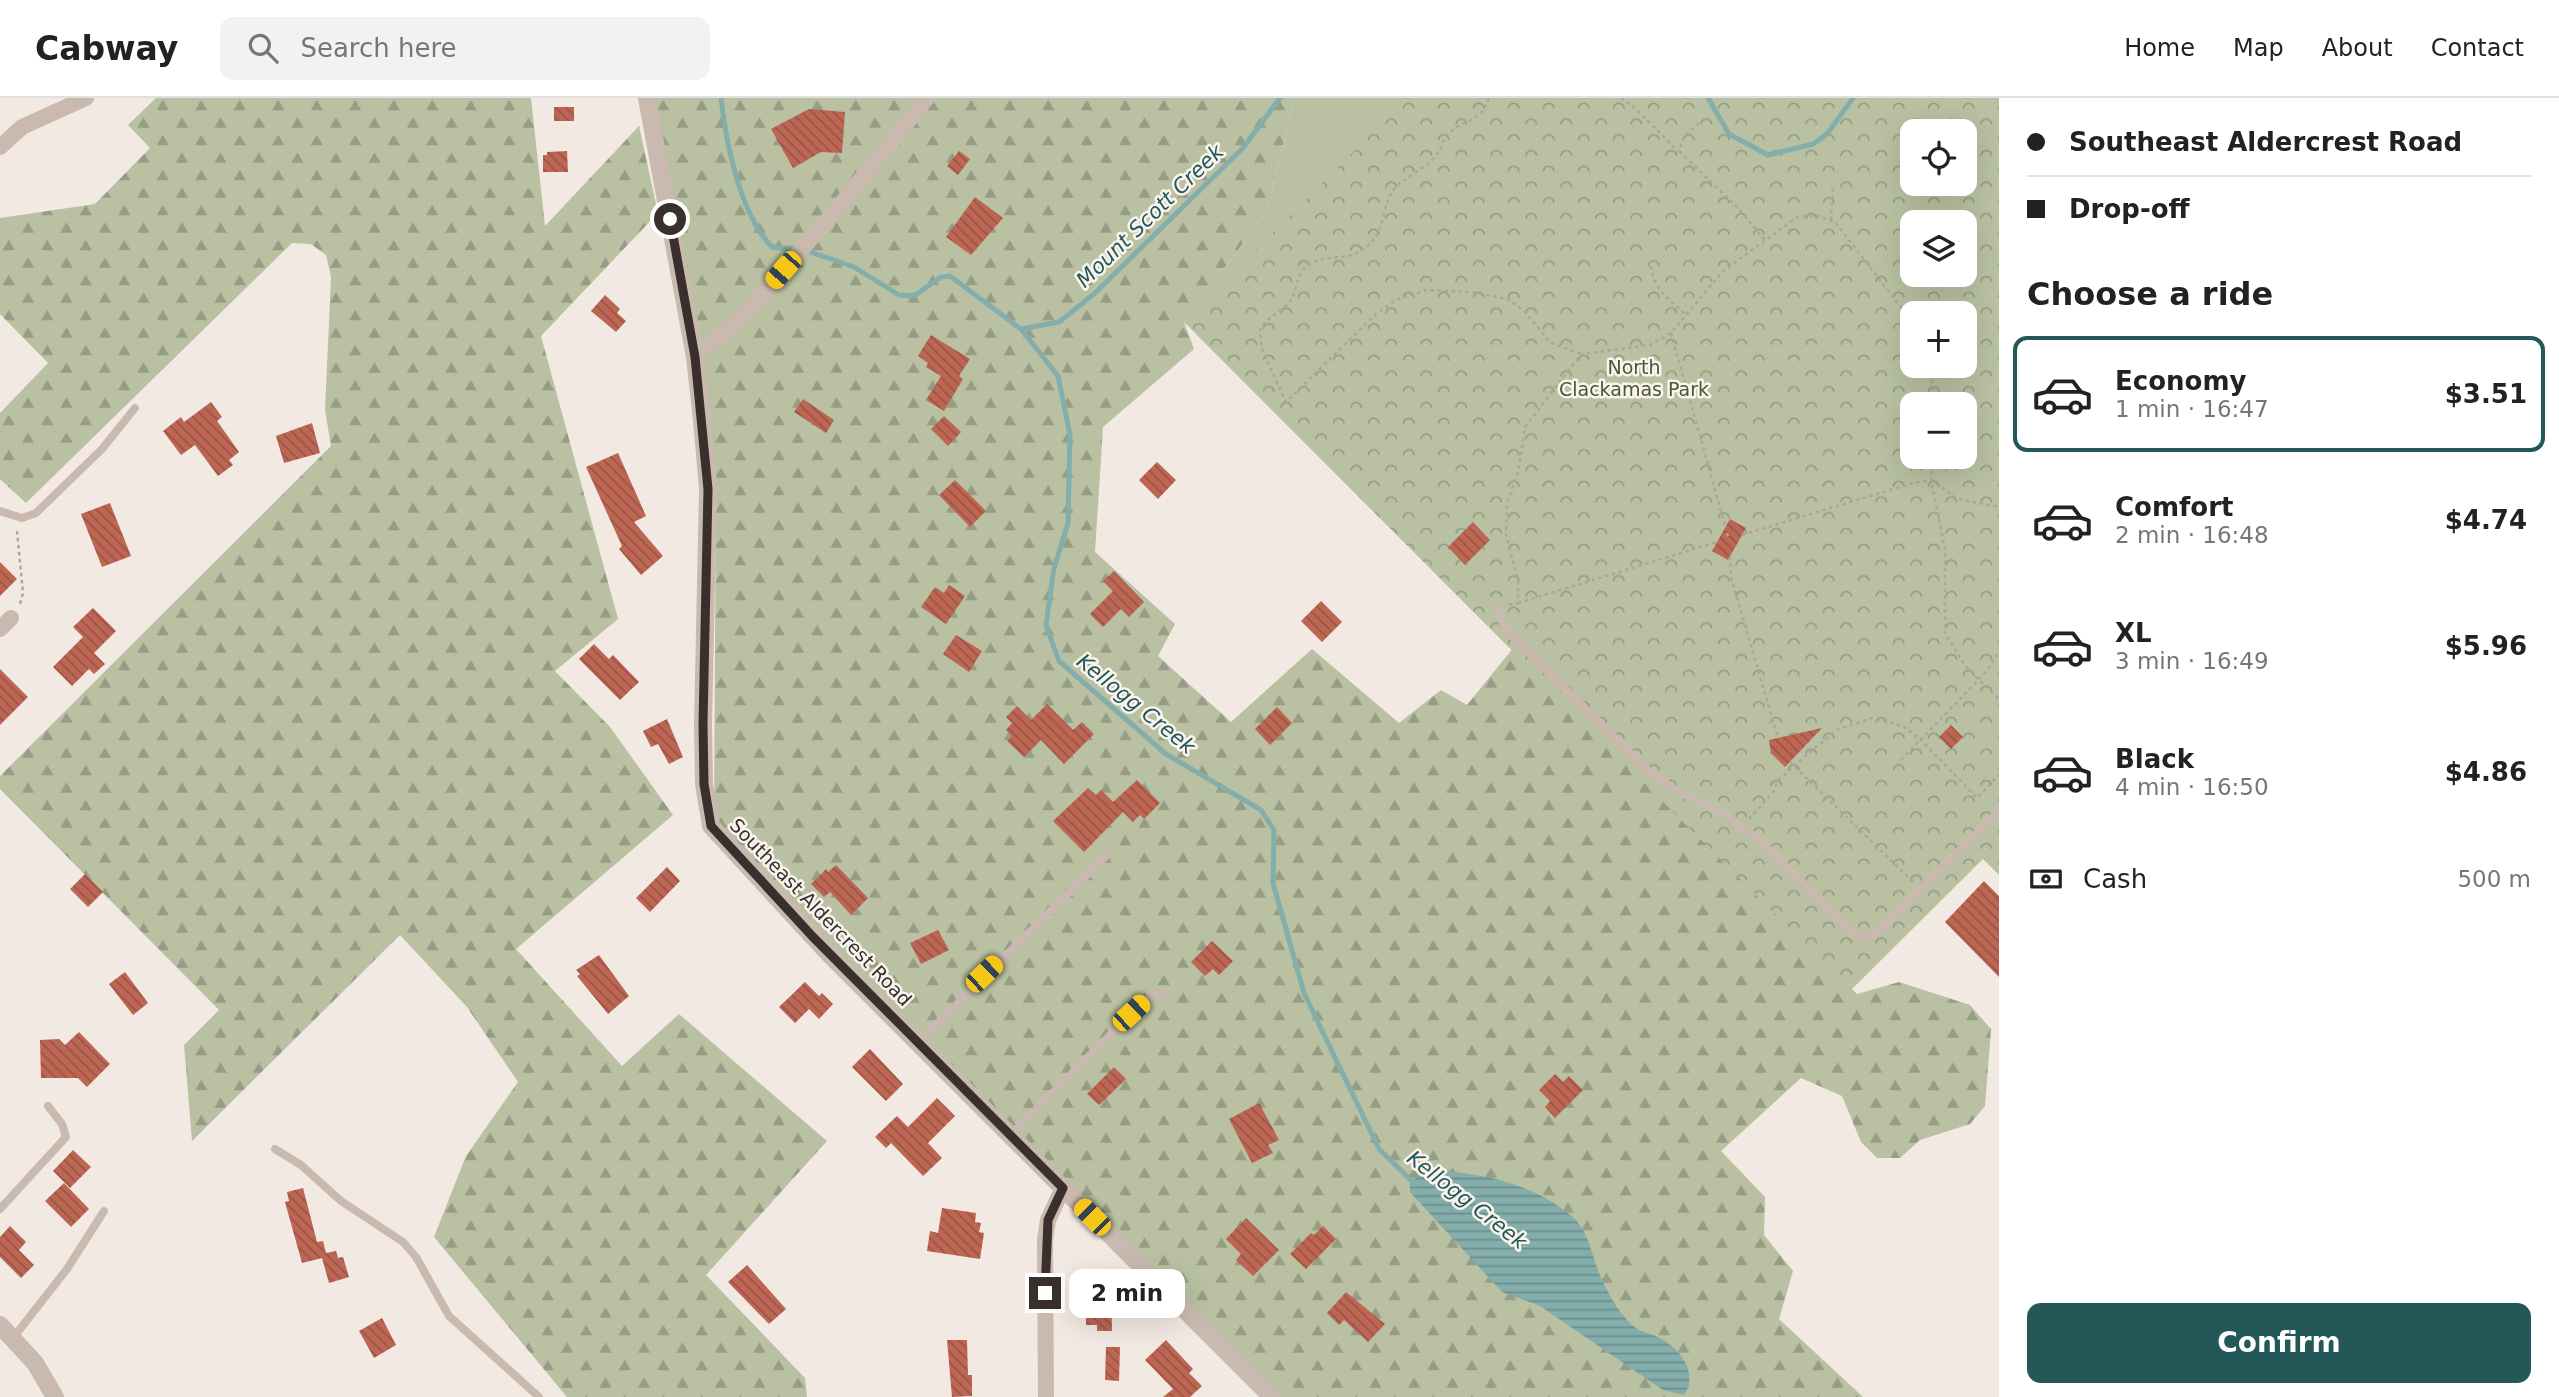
<!DOCTYPE html>
<meta charset="utf-8">
<style>
:root{--surface:#fff;--page:#f2f2f2;--text:#222;--muted:#767676;--line:#e0e0e0;--accent:#245858}
body{margin:0;font-family:"DejaVu Sans",sans-serif;background:var(--page);color:var(--text);height:100vh;display:flex;flex-direction:column;font-size:26px;white-space:nowrap}
*{box-sizing:border-box;margin:0}
p{font-size:23px;color:var(--muted)}
.icon{flex:none;width:38px;height:38px;fill:none;stroke:currentColor;stroke-width:2;stroke-linecap:round;stroke-linejoin:round}
.map{position:relative;flex:1;overflow:hidden}
.drawer{display:flex;flex-direction:column;background:var(--surface);width:560px}
.drawer>*{flex:none}
.hud{display:grid;align-content:center;height:154px;padding:0 28px;background:var(--surface)}
.tools{position:absolute;left:1900px;top:21px;display:grid;gap:14px}
.tools a{display:grid;place-items:center;width:77px;height:77px;border-radius:14px;background:var(--surface);box-shadow:0 7px 28px #0002;font-size:35px}
.end{position:absolute;width:32px;height:32px;margin:-16px;border:9px solid #392f2c;background:#fff;box-shadow:0 0 0 4px #fff}
.from{border-radius:50%}
.bubble{position:absolute;height:49px;border-radius:14px;background:var(--surface);box-shadow:0 7px 28px #0002;font-size:23px;font-weight:800;line-height:49px;text-align:center}
.car{position:absolute;width:21px;height:42px;margin:-21px -10px;border-radius:9px;box-shadow:0 0 5px 2px #0007;background:linear-gradient(#f5c518 24%,#345 0 40%,#f5c518 0 76%,#345 0 86%,#f5c518 0)}
.hud b{display:flex;align-items:center;gap:24px;height:66px;font-size:26px}
.hud b+b{border-top:2px solid var(--line)}
.hud i{width:18px;height:18px;background:var(--text)}
ul{padding:0;list-style:none}
li{display:flex;align-items:center;gap:21px;height:116px;margin:0 14px 10px;padding:0 14px;border:4px solid transparent;border-radius:14px}
li div{flex:1}
li b{display:block;font-size:26px}
li em{font-style:normal;font-weight:800}
li.active{border-color:var(--accent)}
li>.icon{width:63px;height:63px;stroke-width:1.5}
h2{padding:0 28px;font-size:32px;line-height:84px}
.pay{display:flex;align-items:center;gap:18px;height:77px;padding:0 28px;font-size:26px}
.pay p{margin-inline-start:auto}
.action{display:flex;gap:14px;margin-top:auto;padding:14px 28px}
.action a{flex:1;height:80px;border-radius:14px;background:var(--accent);color:#fff;font-size:28px;font-weight:800;line-height:80px;text-align:center}
header{display:flex;align-items:center;gap:42px;box-sizing:border-box;height:98px;padding:0 35px;background:var(--surface);border-bottom:2px solid var(--line)}
header strong{font-size:33px}
nav{display:flex;gap:38px;margin-inline-start:auto;font-size:24px}
.search{width:490px;height:63px;background:var(--page);display:flex;align-items:center;gap:18px;box-sizing:border-box;padding:0 24px;border-radius:14px;color:var(--muted);font-size:26px}
main{display:flex;flex:1;min-height:0}
.map>svg:first-child{display:block}
.green{fill:#b9c1a2}
.forest{fill:url(#forest-firs)}
.park{fill:url(#park-crowns);fill-rule:evenodd}
.water{fill:url(#water-rules)}
.lines{fill:none;stroke-linecap:round;stroke-linejoin:round}
.stream{stroke:#83aeac;stroke-width:5}
.building{fill:url(#building-back-hatch)}
.path{stroke:#b6a398;stroke-width:2.5;stroke-dasharray:3.5 3.5;stroke-linecap:butt}
.service{stroke:#cab9ae;stroke-width:8}
.minor{stroke:#cab9ae;stroke-width:16}
.tertiary{stroke:#cab9ae;stroke-width:18}
.route{stroke:#392f2c;stroke-width:9}
.labels{text-anchor:middle;stroke-width:5;stroke-linejoin:round;paint-order:stroke}
.park-label{font-size:19px;fill:#4b5631;stroke:#faf4ee}
.street-label{font-size:19px;fill:#392f2c;stroke:#faf4ee}
.water-label{font-size:21px;font-style:italic;fill:#245858;stroke:#faf4ee}
</style>
<header>
<strong>Cabway</strong>
<div class="search"><svg class="icon" aria-label="search" viewBox="0 0 24 24"><circle cx="10" cy="10" r="6"/><path d="M15 15l6 6"/></svg>Search here</div>
<nav><a>Home</a><a>Map</a><a>About</a><a>Contact</a></nav>
</header>
<main>
<div class="map">
<svg width="1999" height="1299" viewBox="0 0 1999 1299">
<defs>
<pattern id="forest-firs" width="22" height="20" patternUnits="userSpaceOnUse" patternTransform="scale(1.75)"><rect width="22" height="20" fill="#b9c1a2"/><path d="M5 1l3.5 6h-7zM16 11l3.5 6h-7z" fill="#979d84"/></pattern>
<pattern id="park-crowns" width="20" height="18" patternUnits="userSpaceOnUse" patternTransform="scale(1.75)"><rect width="20" height="18" fill="#b9c1a2"/><path d="M2 6a3 3 0 1 1 6 0M12 15a3 3 0 1 1 6 0" fill="none" stroke="#979d84"/></pattern>
<pattern id="water-rules" width="6" height="5" patternUnits="userSpaceOnUse" patternTransform="scale(1.75)"><rect width="6" height="5" fill="#83aeac"/><path d="M0 2.5h6" fill="none" stroke="#6c8e8c"/></pattern>
<pattern id="building-back-hatch" width="6" height="6" patternUnits="userSpaceOnUse" patternTransform="scale(1.75)"><rect width="6" height="6" fill="#be6654"/><path d="M-1 5l2 2M0 0l6 6M5-1l2 2" fill="none" stroke="#9b5446"/></pattern>
</defs>
<rect width="100%" height="100%" fill="#f2e9e2"/>
<path class="green" d="M1294,0H1485L1184,224L1267,113Z"/>
<path class="forest" d="M156,0H531L545,128L639,28L658,115L541,238L618,521L555,573L610,629L673,717L516,851L622,968L679,916L827,1043L706,1177L805,1280L807,1299H567L434,1139L466,1058L518,984L467,909L400,837L192,1043L184,947L219,912L0,691V678L331,348L325,312L331,179L326,157L311,146L292,145L26,405L0,381V315L48,265L0,216V120L95,106L150,50L128,27Z
M654,0H1294L1267,113L1184,224L1194,251L1103,329L1095,454L1175,526L1158,558L1231,624L1312,551L1399,625L1441,592L1467,607L1514,549L1857,896L1899,884L1970,907L1991,931L1985,1008L1970,1026L1920,1042L1900,1060H1877L1861,1044L1842,998L1801,980L1721,1053L1765,1099L1764,1137L1793,1173L1779,1221L1863,1299H1278L726,740L714,716L716,387Z"/>
<path class="park" d="M1407,0H1999V777L1983,761L1851,892L1184,224ZM1913,33H1965V86H1913ZM1913,124H1965V177H1913ZM1913,215H1965V268H1913ZM1913,306H1965V359H1913Z"/>
<path class="water" d="M1433,1071C1483,1077 1528,1083 1569,1116C1589,1131 1591,1156 1600,1177C1607,1194 1618,1214 1632,1227C1640,1235 1656,1236 1665,1243C1683,1255 1698,1277 1684,1297L1663,1292L1540,1208L1502,1194L1410,1094V1083Z"/>
<g class="lines">
<path class="stream" d="M721,0C726,45 740,116 772,149L796,151
M1708,0L1729,36L1768,57L1813,46L1827,36L1853,0
M805,152L854,169L899,197L914,198L941,179L950,178L1021,231L1058,278L1070,337L1068,425L1054,470L1046,527L1059,563L1166,656L1261,712L1274,732L1273,785L1304,895L1379,1051L1415,1086
M1021,231L1059,224L1094,196L1243,50L1280,0"/>
</g>
<path class="building" d="M554,9H574V23H554Z
M809,11L845,14L842,55L821,54L793,70L771,31Z
M567,53L568,74H543V57H547V54Z
M959,53L970,61L958,77L947,68Z
M975,99L1003,120L971,157L946,139Z
M605,197L620,211L617,215L626,223L616,234L591,213Z
M931,237L970,261L959,278L963,281L944,313L926,302L941,278L926,269L928,265L918,258Z
M803,301L834,322L826,335L794,314Z
M211,304L222,319L217,323L239,354L229,362L233,367L218,378L195,347L181,357L163,333L181,319L184,324Z
M944,318L961,334L948,348L931,331Z
M312,325L320,355L284,365L276,338Z
M618,355L646,418L634,424L663,458L641,477L619,451L622,448L586,369Z
M1157,364L1176,382L1158,401L1139,382Z
M955,382L986,413L970,429L939,397Z
M110,405L131,458L102,469L81,416Z
M1730,421L1746,430L1728,462L1712,453Z
M1473,424L1490,442L1465,467L1448,449Z
M0,464L17,481L0,498Z
M1114,473L1144,504L1129,519L1121,511L1103,529L1090,516L1113,493L1103,483Z
M949,487L965,498L946,526L921,509L935,489L944,495Z
M1321,503L1342,524L1322,544L1301,523Z
M93,510L116,533L94,555L105,566L94,576L89,571L72,588L53,569L83,539L73,529Z
M956,537L982,553L969,574L943,556Z
M594,546L609,561L613,557L639,584L620,602L579,561Z
M0,571L28,599L0,627Z
M1047,606L1073,632L1082,624L1094,636L1064,666L1041,642L1024,659L1007,643L1012,638L1006,632L1012,625L1006,619L1017,608L1031,622Z
M1277,609L1292,625L1270,647L1255,631Z
M667,621L683,659L669,666L658,646L651,649L643,633Z
M1951,627L1963,639L1951,651L1939,639Z
M1822,630L1785,669L1771,655L1769,642Z
M1137,682L1160,705L1144,721L1140,717L1133,724L1123,714L1084,754L1053,723L1088,690L1096,697L1101,692L1113,704Z
M836,767L868,800L851,817L830,794L824,799L811,786L826,771L828,774Z
M667,769L680,783L650,814L636,800Z
M85,776L103,794L88,809L70,791Z
M1984,783L1999,798V879L1945,824Z
M938,832L949,852L921,866L910,845Z
M1212,843L1233,863L1219,877L1213,871L1205,878L1191,864Z
M599,857L629,898L608,916L577,878L580,876L576,872Z
M125,874L148,905L133,917L109,886Z
M805,884L819,898L822,895L833,906L819,921L809,911L795,925L779,909Z
M79,934L110,966L87,989L78,980H41L40,942L59,941L65,947Z
M870,951L903,986L886,1003L852,969Z
M1114,969L1126,981L1099,1007L1087,996Z
M1555,976L1563,984L1569,978L1583,992L1555,1020L1545,1009L1550,1003L1539,992Z
M937,1000L955,1018L928,1045L942,1060L923,1078L891,1045L886,1050L875,1039L897,1018L908,1029Z
M1259,1005L1279,1042L1268,1047L1273,1055L1252,1065L1229,1021Z
M73,1052L91,1069L70,1090L53,1073Z
M64,1085L89,1111L71,1129L45,1103Z
M303,1090L317,1144L323,1143L326,1155L336,1153L338,1160L343,1159L349,1179L329,1185L322,1160L302,1165L285,1104L289,1103L287,1094Z
M942,1110L976,1115L975,1124L981,1125L979,1134L984,1135L980,1161L927,1153L930,1133L938,1135Z
M1246,1120L1279,1152L1253,1178L1236,1162L1241,1156L1226,1141Z
M10,1128L26,1144L19,1152L34,1167L21,1180L0,1159V1139Z
M1323,1128L1336,1141L1306,1171L1290,1156L1311,1135L1314,1137Z
M747,1167L786,1211L769,1226L728,1184Z
M1086,1191H1111L1112,1233H1097V1227H1086Z
M1346,1194L1385,1226L1368,1244L1344,1222L1339,1227L1327,1215Z
M382,1220L396,1247L374,1260L359,1233Z
M947,1242H967L968,1277H972V1298L952,1299Z
M1166,1242L1193,1271L1189,1275L1202,1288L1190,1299H1163L1173,1291L1145,1262Z
M1106,1249H1120L1119,1283L1105,1282Z"/>
<g class="lines">
<path class="path" d="M1489,0C1480,26 1464,20 1447,37C1442,42 1442,50 1437,56C1426,71 1408,77 1396,89C1379,106 1390,135 1361,153C1346,162 1324,157 1310,166C1297,174 1298,186 1293,198C1286,214 1268,216 1260,231L1262,251L1286,304L1377,215L1398,201L1427,192L1471,194L1508,201L1524,213L1551,245L1581,256
M1621,0L1634,9L1680,55
M1699,25C1689,35 1678,40 1681,55L1737,109L1765,142
M1831,122L1833,87
M1651,168C1653,191 1670,202 1686,217
M1671,235L1725,427
M1931,268L1934,306
M1934,359L1931,382L1945,451V535L1965,568L1999,601
M17,433L23,495L20,506
M1727,435L1729,442
M1742,437L1913,385L1931,382L1958,401L1999,409
M1730,458L1731,479L1778,640
M1518,505L1717,444
M1509,507L1518,505V481L1506,437L1507,406L1518,375L1525,329L1581,256L1650,247L1671,235L1723,173L1799,118H1818L1835,124L1913,225
M1901,662L1986,574L1999,554
M1790,664L1913,784
M1749,721L1775,692L1777,684L1804,659L1837,632L1872,620L1903,628L1921,642L1977,700L1999,677"/>
<path class="service" d="M0,413L22,420L36,415L102,351L135,310
M1495,509L1507,533L1649,674L1678,693L1724,716L1759,742L1848,831C1858,836 1864,840 1875,837L1999,713
M918,945L1108,756
M1010,1038L1143,904L1152,897L1168,894
M275,1051L301,1067L341,1103L403,1144L416,1159L449,1218L539,1299
M0,1111L66,1039L62,1026L48,1008
M13,1240L67,1171L104,1113"/>
<path class="minor" d="M0,49L22,29L86,0
M695,259L741,220L831,118L927,0
M0,531L11,520
M1046,1299L1045,1142L1048,1122L1063,1090"/>
<path class="tertiary" d="M647,0L695,259L702,322L708,391L703,627L704,686L711,728L828,855L1272,1299
M0,1227L35,1265L55,1299"/>
</g>
<g class="lines">
<path class="route" d="M670,121L695,259L708,391L703,626L704,686L711,728L813,839L1063,1090L1048,1122L1045,1195"/>
</g>
<g class="labels">
<g class="park-label">
<text x="1634" y="276">North<tspan x="1634" dy="22">Clackamas Park</tspan></text>
</g>
<g class="street-label">
<text transform="translate(821 814) rotate(46)" y="7">Southeast Aldercrest Road</text>
</g>
<g class="water-label">
<text transform="translate(1150 118) rotate(-44)" y="7">Mount Scott Creek</text>
<text transform="translate(1136 606) rotate(39)" y="7">Kellogg Creek</text>
<text transform="translate(1467 1102) rotate(38)" y="7">Kellogg Creek</text>
</g>
</g>
</svg>
<div class="tools">
<a><svg class="icon" aria-label="locate" viewBox="0 0 24 24"><circle cx="12" cy="12" r="6"/><path d="M12 2v4M12 18v4M2 12h4M18 12h4"/></svg></a>
<a><svg class="icon" aria-label="layers" viewBox="0 0 24 24"><path d="M12 4l9 5-9 5-9-5zM3 14l9 5 9-5"/></svg></a>
<a>+</a>
<a>−</a>
</div>
<i class="end from" style="left:670px;top:121px"></i>
<i class="end" style="left:1045px;top:1195px"></i>
<div class="bubble" style="left:1069px;top:1171px;width:116px">2 min</div>
<i class="car" style="left:783px;top:172px;rotate:221deg"></i>
<i class="car" style="left:984px;top:876px;rotate:46deg"></i>
<i class="car" style="left:1131px;top:915px;rotate:47deg"></i>
<i class="car" style="left:1092px;top:1119px;rotate:315deg"></i>
</div>
<section class="drawer">
<div class="hud">
<b><i class="from"></i>Southeast Aldercrest Road</b>
<b><i></i>Drop-off</b>
</div>
<h2>Choose a ride</h2>
<ul>
<li class="active"><svg class="icon" aria-label="car" viewBox="0 0 24 24"><path d="M5 17H2v-5l4-1 3-4h7l3 4 3 1v5h-3M9 17h6M6 11h13"/><circle cx="7" cy="17" r="2"/><circle cx="17" cy="17" r="2"/></svg><div><b>Economy</b><p>1 min · 16:47</p></div><em>$3.51</em></li>
<li><svg class="icon" aria-label="car" viewBox="0 0 24 24"><path d="M5 17H2v-5l4-1 3-4h7l3 4 3 1v5h-3M9 17h6M6 11h13"/><circle cx="7" cy="17" r="2"/><circle cx="17" cy="17" r="2"/></svg><div><b>Comfort</b><p>2 min · 16:48</p></div><em>$4.74</em></li>
<li><svg class="icon" aria-label="car" viewBox="0 0 24 24"><path d="M5 17H2v-5l4-1 3-4h7l3 4 3 1v5h-3M9 17h6M6 11h13"/><circle cx="7" cy="17" r="2"/><circle cx="17" cy="17" r="2"/></svg><div><b>XL</b><p>3 min · 16:49</p></div><em>$5.96</em></li>
<li><svg class="icon" aria-label="car" viewBox="0 0 24 24"><path d="M5 17H2v-5l4-1 3-4h7l3 4 3 1v5h-3M9 17h6M6 11h13"/><circle cx="7" cy="17" r="2"/><circle cx="17" cy="17" r="2"/></svg><div><b>Black</b><p>4 min · 16:50</p></div><em>$4.86</em></li>
</ul>
<div class="pay"><svg class="icon" aria-label="cash" viewBox="0 0 24 24"><path d="M3 7h18v10H3z"/><circle cx="12" cy="12" r="2"/></svg>Cash<p>500 m</p></div>
<div class="action"><a>Confirm</a></div>
</section>
</main>
